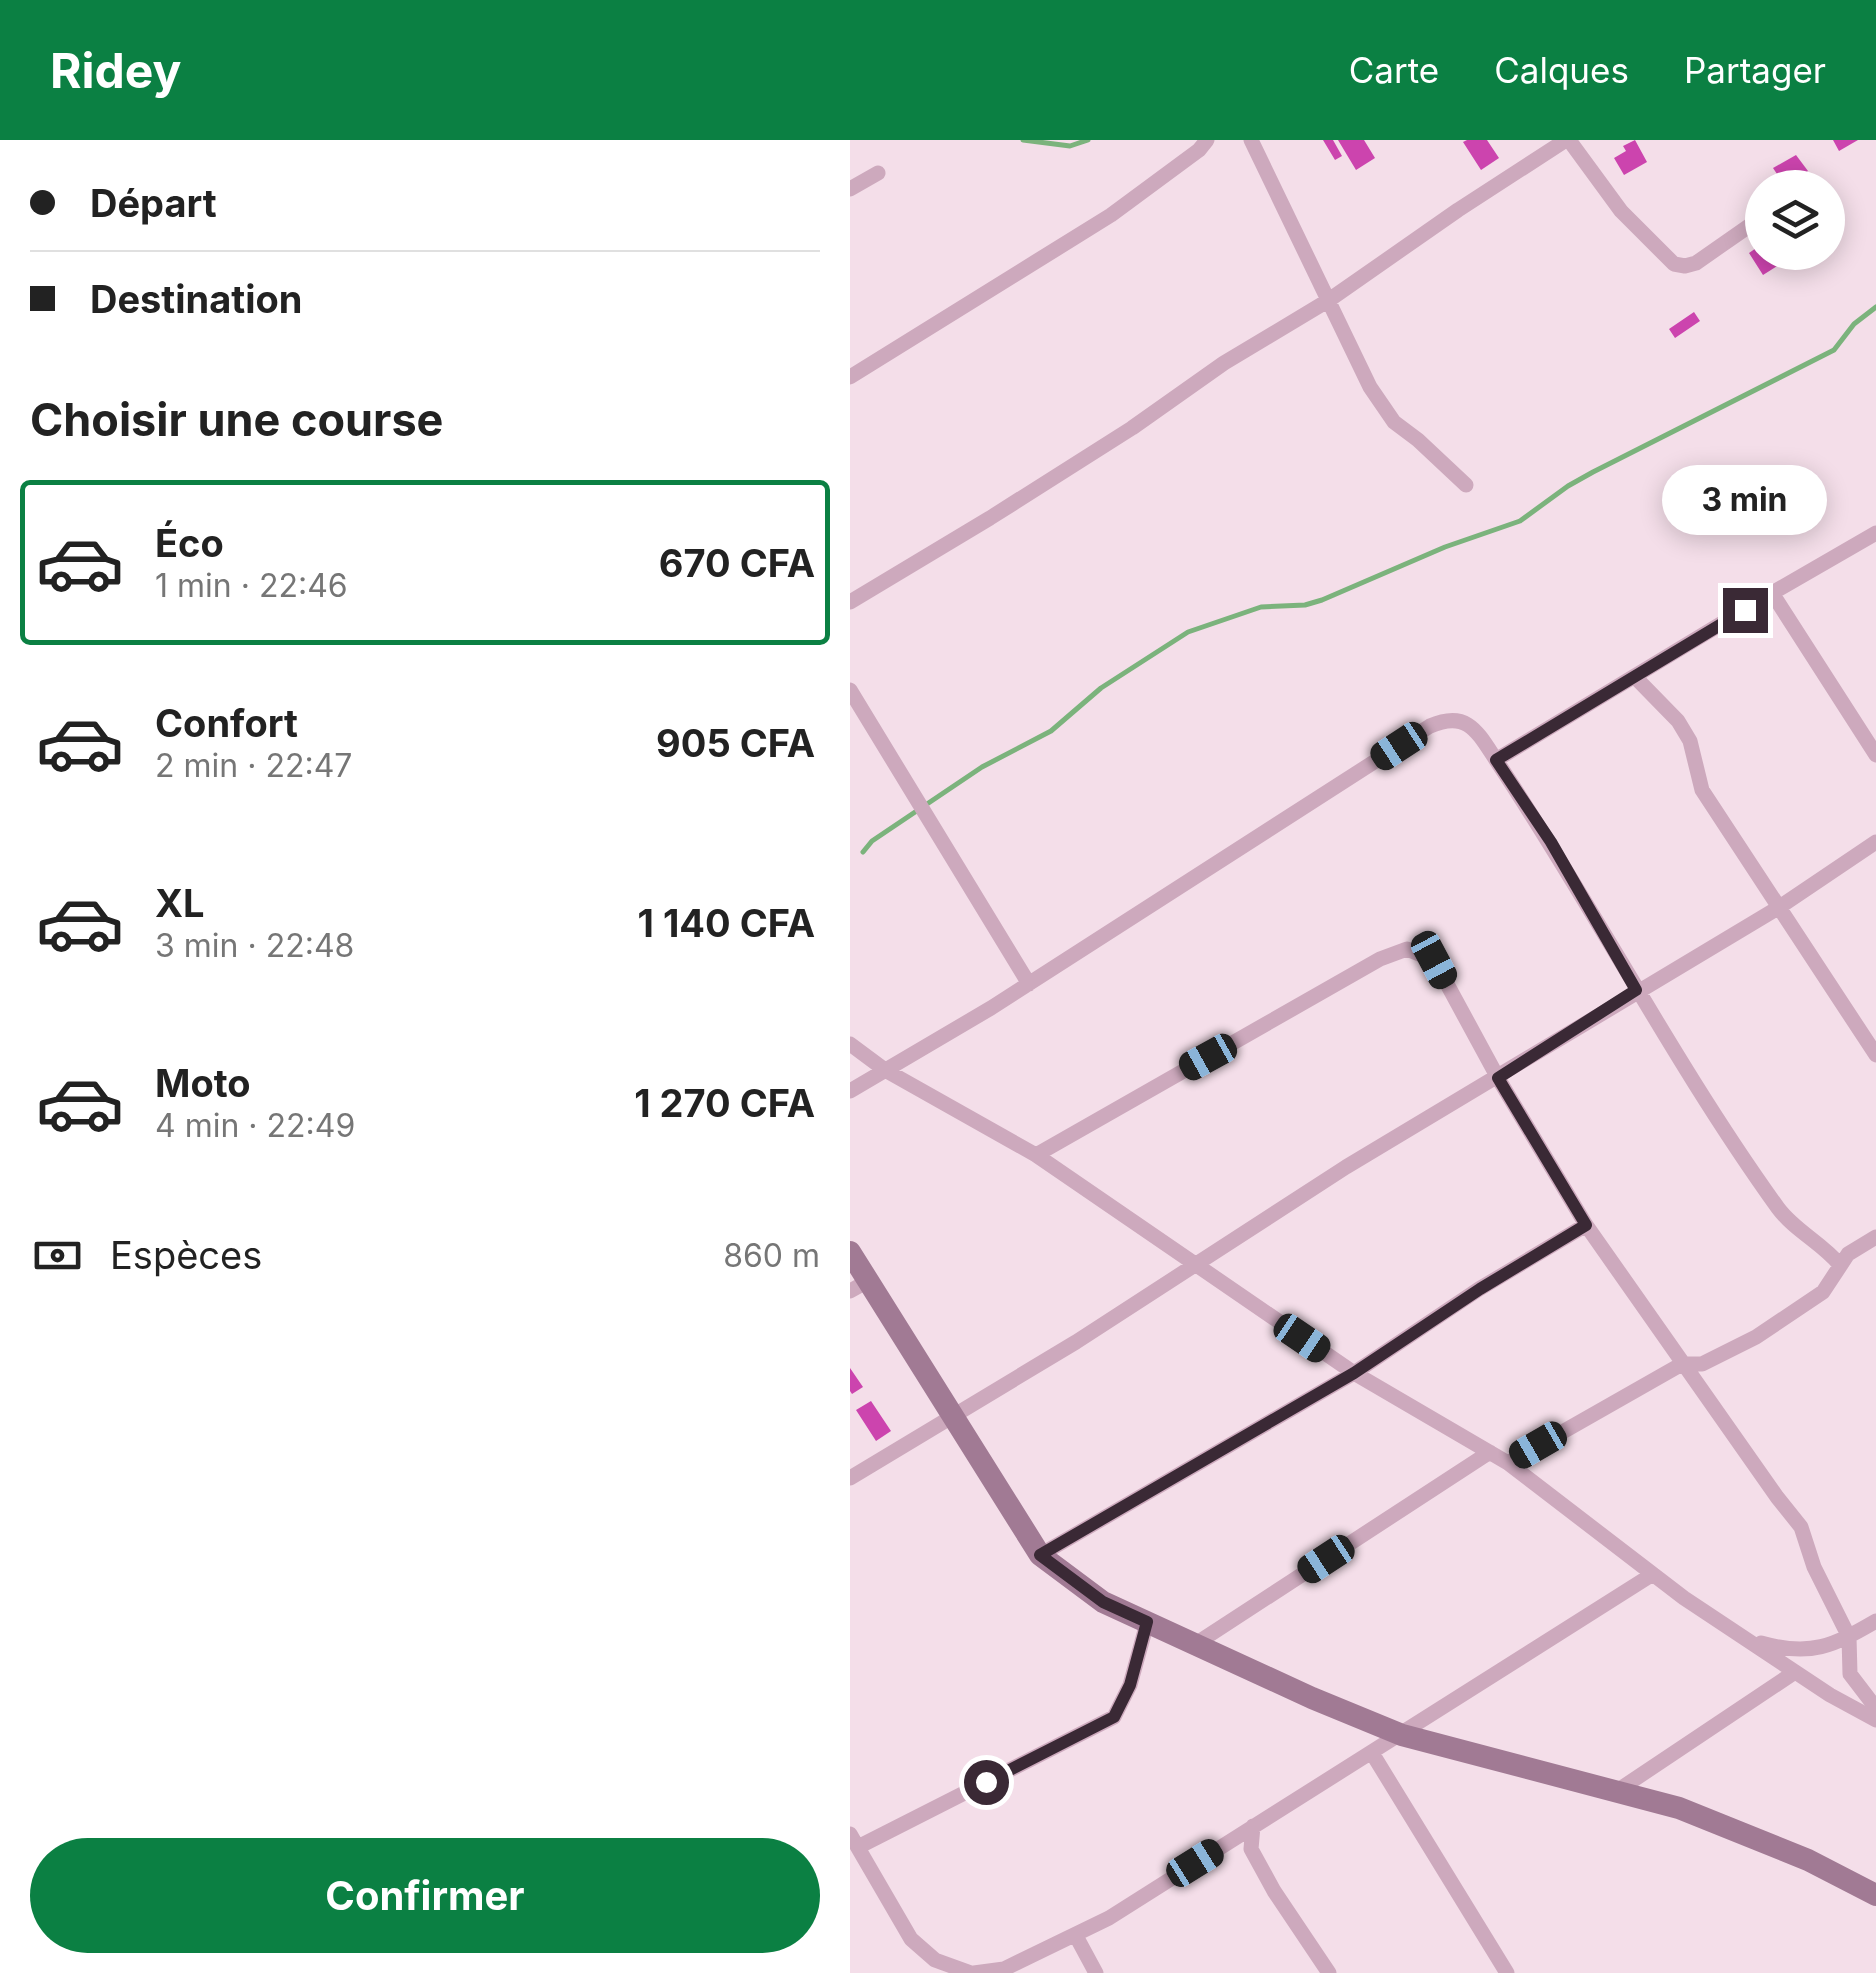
<!DOCTYPE html>
<html lang="fr">
<meta charset="utf-8">
<style>
:root{--surface:#fff;--page:#f6f6f6;--text:#222;--muted:#767676;--line:#e0e0e0;--accent:#0b8043}
body{margin:0;font-family:Inter,sans-serif;background:var(--page);color:var(--text);height:100vh;display:flex;flex-direction:column;font-size:38px;white-space:nowrap}
*{box-sizing:border-box;margin:0}
p{font-size:32px;color:var(--muted)}
.icon{flex:none;width:55px;height:55px;fill:none;stroke:currentColor;stroke-width:2;stroke-linecap:round;stroke-linejoin:round}
.map{position:relative;flex:1;overflow:hidden}
.drawer{display:flex;flex-direction:column;background:var(--surface);width:850px}
.drawer>*{flex:none}
.banner{display:grid;align-content:center;height:220px;padding:0 30px;background:var(--surface)}
.tools{position:absolute;left:895px;top:30px;display:grid;gap:20px}
.tools a{display:grid;place-items:center;width:100px;height:100px;border-radius:50%;background:var(--surface);box-shadow:0 5px 25px #0003;font-size:50px}
.end{position:absolute;width:45px;height:45px;margin:-22px;border:12px solid #3a2935;background:#fff;box-shadow:0 0 0 5px #fff}
.from{border-radius:50%}
.bubble{position:absolute;height:70px;border-radius:35px;background:var(--surface);box-shadow:0 5px 25px #0003;font-size:32px;font-weight:700;line-height:70px;text-align:center}
.car{position:absolute;width:30px;height:60px;margin:-30px -15px;border-radius:12px;box-shadow:0 0 8px 2px #0007;background:linear-gradient(#222 24%,#8ab4d8 0 40%,#222 0 76%,#8ab4d8 0 86%,#222 0)}
.banner b{display:flex;align-items:center;gap:35px;height:95px;font-size:38px}
.banner b+b{border-top:2px solid var(--line)}
.banner i{width:25px;height:25px;background:var(--text)}
ul{padding:0;list-style:none}
li{display:flex;align-items:center;gap:30px;height:165px;margin:0 20px 15px;padding:0 10px;border:5px solid transparent;border-radius:10px}
li div{flex:1}
li b{display:block;font-size:38px}
li em{font-style:normal;font-weight:700}
li.on{border-color:var(--accent)}
li>.icon{width:90px;height:90px;stroke-width:1.5}
h2{padding:0 30px;font-size:45px;line-height:120px}
.pay{display:flex;align-items:center;gap:25px;height:110px;padding:0 30px;font-size:38px}
.pay p{margin-inline-start:auto}
.action{display:flex;gap:20px;margin-top:auto;padding:20px 30px}
.action a{flex:1;height:115px;border-radius:60px;background:var(--accent);color:#fff;font-size:40px;font-weight:700;line-height:115px;text-align:center}
header{display:flex;align-items:center;gap:60px;box-sizing:border-box;height:140px;padding:0 50px;background:var(--accent);color:#fff}
header strong{font-size:48px}
nav{display:flex;gap:55px;margin-inline-start:auto;font-size:35px}
main{display:flex;flex:1;min-height:0}
.map>svg:first-child{display:block}
.lines{fill:none;stroke-linecap:round;stroke-linejoin:round}
.stream{stroke:#7bb37c;stroke-width:5}
.building{fill:#cc44ae}
.street{stroke:#cda9bd;stroke-width:15}
.secondary{stroke:#a17a94;stroke-width:22}
.route{stroke:#3a2935;stroke-width:12}
</style>
<header>
<strong>Ridey</strong>
<nav><a>Carte</a><a>Calques</a><a>Partager</a></nav>
</header>
<main>
<section class="drawer">
<div class="banner">
<b><i class="from"></i>Départ</b>
<b><i></i>Destination</b>
</div>
<h2>Choisir une course</h2>
<ul>
<li class="on"><svg class="icon" aria-label="car" viewBox="0 0 24 24"><path d="M5 17H2v-5l4-1 3-4h7l3 4 3 1v5h-3M9 17h6M6 11h13"/><circle cx="7" cy="17" r="2"/><circle cx="17" cy="17" r="2"/></svg><div><b>Éco</b><p>1 min · 22:46</p></div><em>670 CFA</em></li>
<li><svg class="icon" aria-label="car" viewBox="0 0 24 24"><path d="M5 17H2v-5l4-1 3-4h7l3 4 3 1v5h-3M9 17h6M6 11h13"/><circle cx="7" cy="17" r="2"/><circle cx="17" cy="17" r="2"/></svg><div><b>Confort</b><p>2 min · 22:47</p></div><em>905 CFA</em></li>
<li><svg class="icon" aria-label="car" viewBox="0 0 24 24"><path d="M5 17H2v-5l4-1 3-4h7l3 4 3 1v5h-3M9 17h6M6 11h13"/><circle cx="7" cy="17" r="2"/><circle cx="17" cy="17" r="2"/></svg><div><b>XL</b><p>3 min · 22:48</p></div><em>1 140 CFA</em></li>
<li><svg class="icon" aria-label="car" viewBox="0 0 24 24"><path d="M5 17H2v-5l4-1 3-4h7l3 4 3 1v5h-3M9 17h6M6 11h13"/><circle cx="7" cy="17" r="2"/><circle cx="17" cy="17" r="2"/></svg><div><b>Moto</b><p>4 min · 22:49</p></div><em>1 270 CFA</em></li>
</ul>
<div class="pay"><svg class="icon" aria-label="cash" viewBox="0 0 24 24"><path d="M3 7h18v10H3z"/><circle cx="12" cy="12" r="2"/></svg>Espèces<p>860 m</p></div>
<div class="action"><a>Confirmer</a></div>
</section>
<div class="map">
<svg width="1026" height="1833" viewBox="0 0 1026 1833">
<rect width="100%" height="100%" fill="#f4dee9"/>
<g class="lines">
<path class="stream" d="M173,0L220,6L238,0
M13,712L22,701L132,627L201,591L251,548L338,492L411,467L455,465L472,460L595,407L670,381L718,346L743,332L984,210L1004,184L1026,167"/>
</g>
<path class="building" d="M473,0H483L492,16L485,20Z
M488,0H514L525,18L506,30Z
M617,0H637L649,18L631,30L613,2Z
M785,0L797,22L774,35L764,18L776,11L773,6Z
M983,0H1008L989,11Z
M946,15L958,31L935,46L923,28Z
M912,104V112H949L913,135L899,113Z
M844,172L850,181L825,198L819,189Z
M0,1228L13,1247L2,1254L0,1251Z
M21,1261L41,1291L26,1301L6,1270Z"/>
<g class="lines">
<path class="street" d="M401,0L520,247L544,282L568,300L616,345
M719,0L771,71L824,124L835,126L846,123L912,77
M0,49L28,33
M0,237L261,75L349,10L357,0
M922,453L1026,393
M0,462L140,378L282,288L374,223L479,160L608,70L716,0
M785,537L828,581L840,601L852,650L1026,915
M0,550L179,844
M0,904L35,930L186,1015L504,1233L658,1323L834,1458L980,1555L1026,1580
M0,951L141,868L580,586C617,570 627,591 646,620
M186,1015L530,819L557,809L584,820L648,938L736,1085L927,1357L951,1387L964,1427L999,1497L1000,1534L1026,1568
M990,1125C972,1103 945,1091 928,1068C825,925 744,767 646,620L922,453L1026,615
M0,1151L18,1141
M658,1323L832,1224H852L906,1197L973,1152L998,1114L1026,1097
M0,1338L226,1202L496,1027L928,768L1026,702
M190,1415L504,1233L629,1149L736,1085
M911,1503C961,1517 983,1506 1026,1481
M344,1505L640,1312
M522,1613L657,1833
M767,1651L945,1532
M403,1686L401,1709L424,1751L479,1833
M0,1694L61,1799L85,1820L121,1833
M8,1707L264,1577L280,1545L297,1483
M226,1796L246,1833
M124,1833L154,1829L259,1778L803,1434"/>
<path class="secondary" d="M0,1112L190,1415L253,1462L462,1558L552,1595L829,1668L958,1720L1026,1755"/>
</g>
<g class="lines">
<path class="route" d="M136,1642L264,1577L280,1545L297,1482L253,1462L190,1415L504,1233L630,1149L736,1085L648,938L786,850L701,702L646,620L895,470"/>
</g>
</svg>
<div class="tools">
<a><svg class="icon" aria-label="layers" viewBox="0 0 24 24"><path d="M12 4l9 5-9 5-9-5zM3 14l9 5 9-5"/></svg></a>
</div>
<i class="end from" style="left:136px;top:1642px"></i>
<i class="end" style="left:895px;top:470px"></i>
<div class="bubble" style="left:812px;top:325px;width:165px">3 min</div>
<i class="car" style="left:549px;top:606px;rotate:237deg"></i>
<i class="car" style="left:584px;top:820px;rotate:152deg"></i>
<i class="car" style="left:358px;top:917px;rotate:241deg"></i>
<i class="car" style="left:452px;top:1198px;rotate:124deg"></i>
<i class="car" style="left:688px;top:1305px;rotate:240deg"></i>
<i class="car" style="left:476px;top:1419px;rotate:237deg"></i>
<i class="car" style="left:345px;top:1723px;rotate:58deg"></i>
</div>
</main>
